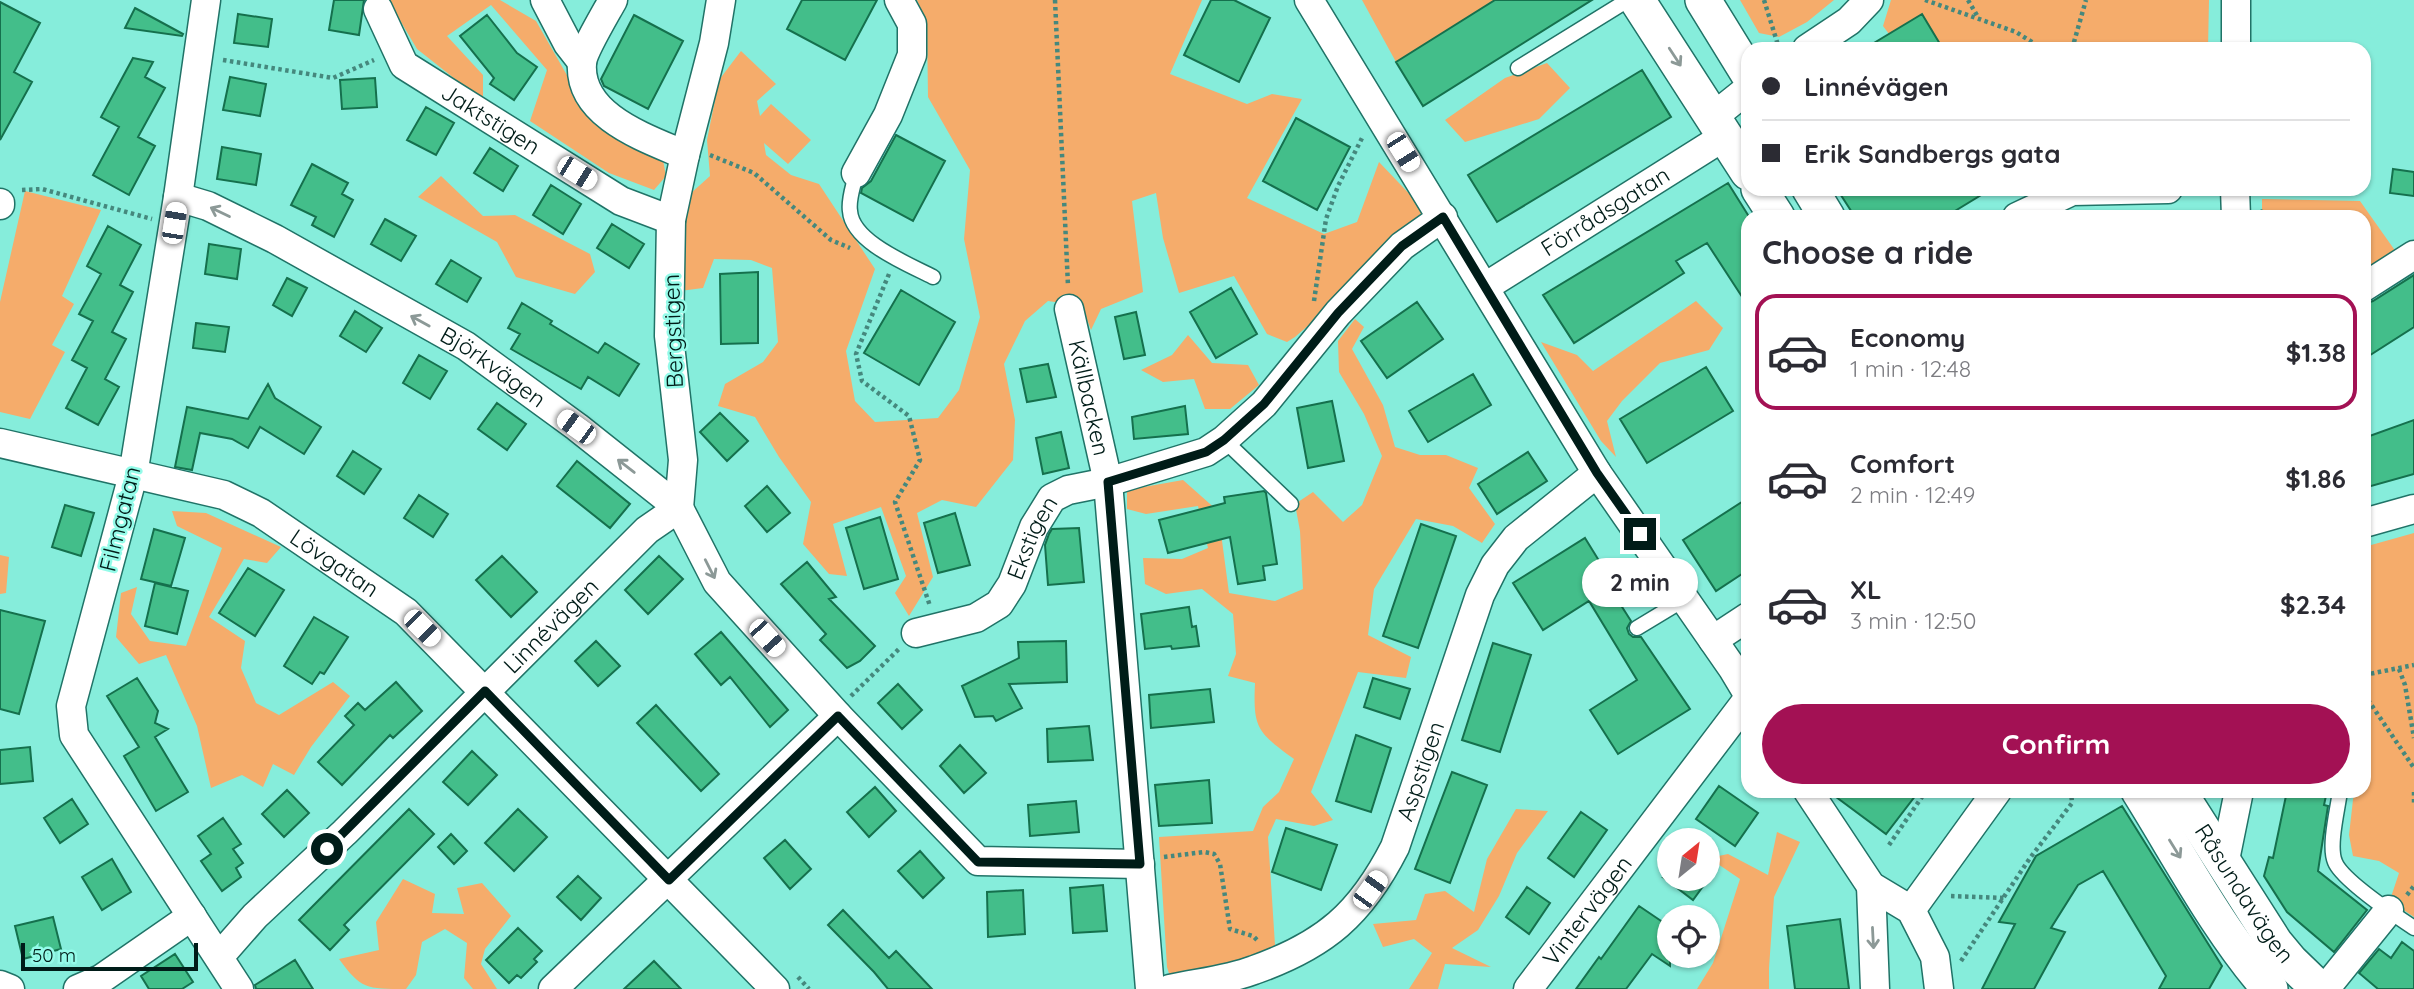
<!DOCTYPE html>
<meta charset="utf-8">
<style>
:root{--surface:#fff;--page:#f7f7f7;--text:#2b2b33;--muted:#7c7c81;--line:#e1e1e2;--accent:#a31154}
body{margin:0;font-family:Quicksand,sans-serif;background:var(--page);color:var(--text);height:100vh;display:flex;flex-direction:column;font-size:26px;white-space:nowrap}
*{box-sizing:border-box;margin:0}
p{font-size:23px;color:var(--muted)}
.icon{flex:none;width:38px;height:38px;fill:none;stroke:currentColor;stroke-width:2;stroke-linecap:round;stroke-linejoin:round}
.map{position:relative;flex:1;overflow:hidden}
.drawer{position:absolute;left:1741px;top:210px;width:630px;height:588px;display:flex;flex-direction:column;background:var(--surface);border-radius:21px;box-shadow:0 2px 5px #0004}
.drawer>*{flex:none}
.hud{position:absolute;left:1741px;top:42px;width:630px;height:154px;border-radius:21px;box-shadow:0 2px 5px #0004;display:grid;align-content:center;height:154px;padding:0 21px;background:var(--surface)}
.needle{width:46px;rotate:30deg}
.fabs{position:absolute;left:1657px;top:828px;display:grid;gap:14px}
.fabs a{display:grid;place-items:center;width:63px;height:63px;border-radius:50%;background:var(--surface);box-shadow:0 2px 5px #0004;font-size:35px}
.scale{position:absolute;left:21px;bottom:18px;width:177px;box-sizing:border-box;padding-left:7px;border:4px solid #001c18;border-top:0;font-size:19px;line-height:24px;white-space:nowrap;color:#001c18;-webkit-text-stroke:5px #94fbe9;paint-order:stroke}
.end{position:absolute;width:32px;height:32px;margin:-16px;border:9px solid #001c18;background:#fff;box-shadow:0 0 0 4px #fff}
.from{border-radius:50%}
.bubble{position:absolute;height:49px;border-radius:24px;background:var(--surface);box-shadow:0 2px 5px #0004;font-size:23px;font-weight:800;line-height:49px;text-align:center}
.car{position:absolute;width:21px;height:42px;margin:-21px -10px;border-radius:9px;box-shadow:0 0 5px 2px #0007;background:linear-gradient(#fff 24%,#345 0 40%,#fff 0 76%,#345 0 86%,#fff 0)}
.hud b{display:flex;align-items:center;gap:24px;height:66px;font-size:26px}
.hud b+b{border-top:2px solid var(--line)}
.hud i{width:18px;height:18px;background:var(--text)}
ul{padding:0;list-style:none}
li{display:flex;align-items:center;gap:21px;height:116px;margin:0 14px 10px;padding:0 7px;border:4px solid transparent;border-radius:21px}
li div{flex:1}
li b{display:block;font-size:26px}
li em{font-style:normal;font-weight:800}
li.current{border-color:var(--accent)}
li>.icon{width:63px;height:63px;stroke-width:1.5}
h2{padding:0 21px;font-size:32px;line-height:84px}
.action{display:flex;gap:14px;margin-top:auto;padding:14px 21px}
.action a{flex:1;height:80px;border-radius:42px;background:var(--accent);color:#fff;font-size:28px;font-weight:800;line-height:80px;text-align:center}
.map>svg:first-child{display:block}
.green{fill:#f5ac6b}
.building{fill:#43be8a;stroke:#15704d;stroke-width:2}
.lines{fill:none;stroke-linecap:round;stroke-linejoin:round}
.service-casing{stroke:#207367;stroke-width:17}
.minor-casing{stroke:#207367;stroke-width:31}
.tertiary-casing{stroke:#207367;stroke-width:38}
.path{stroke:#45887d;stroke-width:4.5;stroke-dasharray:3.5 3.5;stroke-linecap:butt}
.service{stroke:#fff;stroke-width:14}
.minor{stroke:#fff;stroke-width:28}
.tertiary{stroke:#fff;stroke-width:35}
.oneway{stroke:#8c9997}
.route{stroke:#001c18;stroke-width:9}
.labels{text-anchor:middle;stroke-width:5;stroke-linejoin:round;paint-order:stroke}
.street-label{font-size:23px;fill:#001c18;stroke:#94fbe9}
</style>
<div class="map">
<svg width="2414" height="989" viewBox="0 0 2414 989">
<rect width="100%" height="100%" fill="#86eddb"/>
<path class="green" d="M388,0H500L536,21L592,119L663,160L666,176L654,190L609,173L530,121L547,70L491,5L447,36L483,75V101L417,49Z
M917,0H1202L1170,74L1247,104L1272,94L1302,99L1247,198L1324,234L1357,222L1379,162L1419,204L1425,224L1295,337L1287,342L1267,334L1234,276L1179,293L1163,238L1156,193L1132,201L1143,292L1101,309L1091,330L1082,306L1048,301L1025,321L1004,364L1015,420L1013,460L976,507L942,500L917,513L933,577L909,616L895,593L906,576L881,507L833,524L847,576L829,574L803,544L811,502L779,457L755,417L718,406L725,384L763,362L778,342L772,268L751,260L714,259L703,288L680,291V203L710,176L707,140L719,80L741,51L776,84L757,101L760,116L771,104L811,140L788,164L764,143L766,155L791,175L819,184L875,269L846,351L855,401L875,422L938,418L959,390L980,317L964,239L970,170L928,97L927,26Z
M1362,0H1495L1396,62Z
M1740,0H1834L1807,22L1779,37L1759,33Z
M1891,0H2209L2208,49H1943L1922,14L1889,34L1883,26Z
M1547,63L1570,88L1539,119L1465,142L1445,120L1505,78Z
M441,176L483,216L515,215L590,254L595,272L575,294L516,277L497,242L418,197Z
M25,191L101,210L62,296L74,304L52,345L65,352L30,419L0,412V302Z
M2262,199L2360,201L2401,259L2364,283V217H2262Z
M1696,301L1723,328L1709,350L1660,363L1622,401L1607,421L1616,457L1601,441L1541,342L1577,355L1593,371Z
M1355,319L1364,327L1352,349L1383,405L1395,447L1420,455H1446L1478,468L1469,488L1495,524L1482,543L1453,526L1416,519L1374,589L1368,635L1411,657L1406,678L1358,672L1311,792L1333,820L1314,826L1276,819L1268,837L1275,945L1257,958L1194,970L1171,980L1167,967L1159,837L1253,831L1263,807L1279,792L1294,759C1257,732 1253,728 1255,683L1228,676L1236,654L1233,614L1202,589L1166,594L1145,584L1143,558L1182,559L1208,548L1198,506L1146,514L1127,509V490L1183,480L1218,511L1229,593L1275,601L1303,589L1300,531L1295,504L1313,492L1343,522L1362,505L1382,456L1364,414L1339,372L1338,341Z
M1188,335L1212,363L1248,365L1259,385L1230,409H1205L1194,379L1163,382L1141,370L1172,355Z
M172,511L206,513L281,547L267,563L244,559L209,617L245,641L241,668L256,703L279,715L333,682L350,696L311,747L294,775L273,764L263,787L242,775L211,788L197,726L166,655L139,664L116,637L121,593L137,587L131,614L150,641L186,646L222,548L177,526Z
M2414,533V917L2402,909L2391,897L2399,873L2379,861L2353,856L2349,835L2354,791H2364V547Z
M0,555L9,557L6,593L0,594Z
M1516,809L1548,811L1517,853L1499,896L1478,930L1452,948L1491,967L1445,964L1438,989H1409L1432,953L1414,939L1383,947L1373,924L1416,920L1425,894L1445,891L1474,912L1487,859Z
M1777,832L1800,842L1774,897L1769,968V989H1697L1713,963L1740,879L1709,858L1728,854L1768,875Z
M403,879L435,894L432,913L464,914L457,888L482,883L511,916L485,949L481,964L497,989H473L464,978L467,943L445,929L422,942L416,975L406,989C366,989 361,989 339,959L379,950L376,922Z"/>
<path class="building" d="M334,0H364L359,35L329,30Z
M802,0H877L845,60L787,29Z
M1211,0H1234L1270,18L1239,82L1184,55Z
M1495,0H1592L1423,106L1396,62Z
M0,2L40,23L14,72L32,82L0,140Z
M135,8L183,34L182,36L125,28Z
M238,14L272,19L268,47L234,43Z
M1922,14L1943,49H1864Z
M487,15L517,53L537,67L514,100L490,84L494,78L460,36Z
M634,15L683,41L648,109L604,86L601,79Z
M133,58L153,62L145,77L165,88L138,137L155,146L129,195L93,175L119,127L101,117Z
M1642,70L1671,117L1497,222L1468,175Z
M230,77L266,84L260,116L223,110Z
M375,78L377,107L342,109L340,80Z
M426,107L454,123L436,155L407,140Z
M1296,118L1350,147L1317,210L1263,181Z
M896,135L945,161L913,221L861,193L862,188L871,181Z
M222,147L261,154L256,185L217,179Z
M490,148L518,166L503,191L474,173Z
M312,164L348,183L342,194L353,200L334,237L312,225L316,217L291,205Z
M2393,169L2414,172V196L2390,193Z
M1728,183L1748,215V306L1707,243L1676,261L1684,273L1574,343L1543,295Z
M551,185L581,204L563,234L533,215Z
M1837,189H1991L1945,217H1855Z
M385,219L416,236L401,261L371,244Z
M612,224L644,244L629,268L597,248Z
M108,226L141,245L120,285L133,292L112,332L126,339L105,379L119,387L98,425L66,408L87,368L72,360L93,321L79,314L101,274L87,266Z
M209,244L241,249L237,279L205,274Z
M451,260L481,278L467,302L436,284Z
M758,272V343L721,344L720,274Z
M2414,275V327L2364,359V304L2373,301Z
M287,278L307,288L292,316L273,305Z
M1231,288L1257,334L1216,358L1190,312Z
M901,290L955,322L919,385L864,353Z
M1417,302L1443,339L1387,378L1361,341Z
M522,303L552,321L550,324L598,353L605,343L639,364L619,396L588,377L581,389L511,349L520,334L508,328Z
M355,311L382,328L366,352L340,336Z
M1136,312L1145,355L1124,359L1115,317Z
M196,323L229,327L225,352L193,348Z
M419,355L447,371L430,399L403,383Z
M1048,364L1056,397L1027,402L1020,369Z
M1706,367L1733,411L1647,463L1620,419Z
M1473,374L1491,405L1428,442L1409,411Z
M268,384L275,398L321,427L304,454L260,427L248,448L232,439L200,433L192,470L175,467L187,407L248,419Z
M1332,401L1344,461L1308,468L1297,408Z
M497,403L526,424L507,450L478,429Z
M1185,406L1188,434L1134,439L1132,417Z
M720,413L748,441L727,461L700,432Z
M2414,420V474L2364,488V438Z
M1061,432L1069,468L1043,474L1036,438Z
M353,451L381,469L364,494L337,476Z
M1528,452L1547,481L1497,514L1478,484Z
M577,461L630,504L610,528L557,486Z
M767,486L790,513L767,532L745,506Z
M1264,491L1266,493L1277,564L1263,566L1265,580L1238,584L1230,537L1168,553L1159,520L1225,503L1224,497Z
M419,495L448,514L433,537L404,518Z
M1748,498V570L1716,591L1683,540Z
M65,505L94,513L81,556L52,547Z
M955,513L970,565L938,573L924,523Z
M880,517L898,579L864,589L846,528Z
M1421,524L1456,536L1418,648L1383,636Z
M1079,528L1084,582L1048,585L1045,545L1049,534L1052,529Z
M154,529L185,538L171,586L141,579Z
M1585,538L1614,585L1610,588L1631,621L1627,628L1629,634L1633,637H1641L1690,709L1618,754L1590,710L1637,680L1589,601L1543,630L1513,583Z
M502,556L537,592L511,617L476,580Z
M659,556L683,579L648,614L625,590Z
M807,562L836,597L829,599L875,646L860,661L847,668L820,640L826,634L781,584Z
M248,568L284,590L255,636L219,613Z
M155,583L188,591L177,634L145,626Z
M1189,607L1192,627L1196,626L1199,646L1172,649L1171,646L1145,649L1141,614Z
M0,610L45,621L19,714L0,709Z
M314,617L348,637L324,674L320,672L312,684L284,666Z
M721,632L788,710L770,727L730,677L721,685L695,654Z
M596,641L620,666L598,686L575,661Z
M1066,641L1067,682L1009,684L1022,708L996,721L993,716L975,717L962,686L1019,658L1018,642Z
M1493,643L1531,655L1500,752L1462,740Z
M137,678L158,711L155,723L168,729L155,737L188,792L156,811L124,756L139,747L107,696Z
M1373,678L1410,689L1400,719L1364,707Z
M396,682L422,711L393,738L390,735L342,785L318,762L354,725L345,716L358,703L365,710Z
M898,684L922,710L902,729L878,703Z
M1210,689L1214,722L1151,728L1149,695Z
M656,705L719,774L701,791L637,723Z
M1089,726L1093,760L1048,762L1047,729Z
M1356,735L1391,748L1371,812L1336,801Z
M960,745L986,773L964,793L940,766Z
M30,747L33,781L0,784V750Z
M472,751L497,775L468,805L443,782Z
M1452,772L1487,785L1450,883L1415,869Z
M1209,780L1212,823L1159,826L1155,785Z
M1719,786L1758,813L1735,846L1696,819Z
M875,787L896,811L869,837L847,812Z
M287,790L309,813L284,837L262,814Z
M1828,791H1919L1886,834Z
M2287,791H2327L2324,805L2328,806L2318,871L2367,910L2334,952L2287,912L2264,876L2269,857L2273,858Z
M72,799L88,824L60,843L44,818Z
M1076,801L1079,832L1030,836L1028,805Z
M2122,806L2222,966L2209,989H2159L2166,976L2103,871L2078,885L2051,928L2065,932L2034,989H1982L2015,924L1999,922L2036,856Z
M409,809L434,834L344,925L349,930L330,950L299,920Z
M518,809L547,837L514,871L485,843Z
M1581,812L1607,830L1574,877L1548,858Z
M223,818L241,844L233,849L243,863L236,868L241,877L222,891L201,861L211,854L198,836Z
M1286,828L1337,845L1321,890L1272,872Z
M451,834L467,851L454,864L438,847Z
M785,840L811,869L790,889L764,858Z
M920,851L944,878L923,898L898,871Z
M112,859L131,892L102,910L82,877Z
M578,876L601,898L581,920L557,897Z
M1664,878H1709L1693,900Z
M1103,885L1107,931L1073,933L1070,888Z
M1527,887L1550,903L1529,934L1506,917Z
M1023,890L1025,934L988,937L987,892Z
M1639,906L1670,927V966L1652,954L1626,989H1576L1599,957L1601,959Z
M843,910L889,958L896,951L932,989H888L874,972L828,925Z
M53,917L61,949L23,959L15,926Z
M1840,919L1849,989H1795L1787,926Z
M518,928L542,951L534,959L537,962L521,978L517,975L509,983L486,960Z
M2402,942L2414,951V989H2378L2359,973L2379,949L2391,958Z
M175,954L193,982L182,989H149L141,976Z
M295,960L313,989H256L255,985Z
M654,961L681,989H624Z"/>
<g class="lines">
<g class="service-casing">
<path id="service" d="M1518,68L1628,0
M856,173C854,185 848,199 850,211C852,242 908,264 933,277
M1224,440L1291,504
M1637,628L1685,599
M2340,791C2338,808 2328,846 2335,862C2342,880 2396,916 2414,928"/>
</g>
<g class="minor-casing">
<g id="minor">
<path d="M206,0L178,197L133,475L71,706L74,735L239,989"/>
<path d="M545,0L568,44L582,62"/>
<path d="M613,0C606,13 583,51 582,63C578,116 646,138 685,155"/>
<path d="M1309,0L1597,473L1733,669L1748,694"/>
<path id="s1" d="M378,9L404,65L621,201L671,220"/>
<path d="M1807,49L1849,21L1869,0"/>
<path d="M2236,49V0"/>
<path d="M1713,117L1748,89"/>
<path d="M856,173L888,115L912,55V24L899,0"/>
<path d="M2235,189L2236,217"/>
<path id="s2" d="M178,197L208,206L275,239L466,346L577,427L679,508L717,582L838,716L978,861L1140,864"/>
<path d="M0,203V205"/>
<path d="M2017,217L2072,191L2168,189"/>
<path id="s3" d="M1485,287L1725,136"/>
<path d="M2364,287L2414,255"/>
<path id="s4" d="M1069,309L1108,482L1150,989"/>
<path id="s5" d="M0,443L224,495L261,513L406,612L775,989"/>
<path d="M679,508L683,460L669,336L671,220L685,155L714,43L721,0"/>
<path d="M2364,523L2414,509"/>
<path id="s6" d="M916,633L976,618L999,604L1012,584L1034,527L1052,498L1068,490L1108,482L1206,452L1224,440L1264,404L1338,313L1402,246L1443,217"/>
<path d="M1713,640L1748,617"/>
<path d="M1808,791L1871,886L1911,910L1935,957L1939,989"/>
<path d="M2224,865L2239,791"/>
<path d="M1871,886L1875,989"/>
<path d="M1911,910L1997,791"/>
<path id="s7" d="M219,957L255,916L345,832L647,530L679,508"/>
<path d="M0,985L10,989"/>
<path d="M78,989L101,979L192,916"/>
<path d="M553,989L838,716"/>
<path id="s8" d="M1170,989C1197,983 1228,980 1254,970C1325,945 1361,914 1395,847L1480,595L1495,565L1516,538L1597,473"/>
<path id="s9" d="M1528,989L1748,699"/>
<path d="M2325,989L2389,910"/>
</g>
</g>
<g class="tertiary-casing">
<g id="tertiary">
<path d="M1637,0L1748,172"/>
<path d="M1703,0L1748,73"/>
<path d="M1759,189L1777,217"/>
<path d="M1810,189L1827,217"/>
<path d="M2139,791C2179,855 2220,933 2270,989"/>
<path id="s10" d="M2178,791L2275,943L2290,961L2319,989"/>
</g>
</g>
<path class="path" d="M1055,0L1068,286
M1764,0L1778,45
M1925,0L2016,32L2043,49
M1968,0L1978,17
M2072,49L2086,0
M223,60L333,78L374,60
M710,155L754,173L831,240L850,248
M22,190L42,189L152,219
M2260,211L2274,217
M889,274L856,354L862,381L909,416L920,460L895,502L930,606
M1314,301L1326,219L1338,186L1363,136
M2399,669L2405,685L2414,738
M2364,675L2414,665
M2364,694L2414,768
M851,696L900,648
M2414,792V803
M1889,845L1926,791
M1164,857L1204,852L1214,854L1220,864L1230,929L1253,936L1259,942
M2407,895L2414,886
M1951,896L2005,898
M1961,961L2030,858L2072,803L2071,791
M798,977L809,989"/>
<use href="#service" class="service"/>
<use href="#minor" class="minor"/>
<use href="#tertiary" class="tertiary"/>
</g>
<defs><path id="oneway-shaft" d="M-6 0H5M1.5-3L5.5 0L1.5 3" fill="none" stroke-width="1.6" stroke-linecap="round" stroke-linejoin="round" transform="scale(1.75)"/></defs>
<g class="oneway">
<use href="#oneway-shaft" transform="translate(1675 57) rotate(57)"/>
<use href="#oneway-shaft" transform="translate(220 212) rotate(-154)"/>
<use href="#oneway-shaft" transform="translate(420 321) rotate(-151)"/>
<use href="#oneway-shaft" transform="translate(626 466) rotate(-142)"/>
<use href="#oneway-shaft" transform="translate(710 569) rotate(63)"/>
<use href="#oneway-shaft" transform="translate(2175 849) rotate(58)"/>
<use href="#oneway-shaft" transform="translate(1873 938) rotate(87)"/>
</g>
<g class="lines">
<path class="route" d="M327,849L485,691L669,880L838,716L978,862L1140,864L1108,482L1206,452L1224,440L1264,404L1338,313L1402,246L1443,217L1597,473L1640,534"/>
</g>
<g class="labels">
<g class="street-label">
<text dy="8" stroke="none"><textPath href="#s1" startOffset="164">Jaktstigen</textPath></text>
<text dy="8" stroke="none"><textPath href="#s3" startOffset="142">Förrådsgatan</textPath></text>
<text transform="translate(673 331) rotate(-92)" y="8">Bergstigen</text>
<text dy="8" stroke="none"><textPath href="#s2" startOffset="359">Björkvägen</textPath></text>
<text dy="8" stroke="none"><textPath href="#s4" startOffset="91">Källbacken</textPath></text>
<text transform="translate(120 519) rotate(-76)" y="8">Filmgatan</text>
<text dy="8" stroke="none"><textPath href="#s6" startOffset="163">Ekstigen</textPath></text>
<text dy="8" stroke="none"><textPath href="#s5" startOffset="360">Lövgatan</textPath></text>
<text dy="8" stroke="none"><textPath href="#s7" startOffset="469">Linnévägen</textPath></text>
<text dy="8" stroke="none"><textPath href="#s8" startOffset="359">Aspstigen</textPath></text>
<text dy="8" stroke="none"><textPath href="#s10" startOffset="122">Råsundavägen</textPath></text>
<text dy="8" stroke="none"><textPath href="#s9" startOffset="98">Vintervägen</textPath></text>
</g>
</g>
</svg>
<div class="fabs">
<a><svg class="needle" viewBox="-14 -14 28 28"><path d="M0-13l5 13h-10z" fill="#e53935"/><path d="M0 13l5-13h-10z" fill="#7c7c81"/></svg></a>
<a><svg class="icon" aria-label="locate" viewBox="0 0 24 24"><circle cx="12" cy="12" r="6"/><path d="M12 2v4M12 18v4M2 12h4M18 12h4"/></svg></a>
</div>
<div class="scale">50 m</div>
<i class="end from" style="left:327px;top:849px"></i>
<i class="end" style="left:1640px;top:534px"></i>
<div class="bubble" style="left:1582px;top:558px;width:116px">2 min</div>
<i class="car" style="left:1403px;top:152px;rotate:148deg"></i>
<i class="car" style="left:577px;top:173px;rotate:122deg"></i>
<i class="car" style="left:174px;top:223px;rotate:9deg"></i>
<i class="car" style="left:576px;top:427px;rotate:306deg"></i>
<i class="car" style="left:422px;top:628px;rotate:135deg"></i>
<i class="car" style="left:767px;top:638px;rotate:138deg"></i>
<i class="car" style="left:1370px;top:890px;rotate:36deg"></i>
<div class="hud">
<b><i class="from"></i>Linnévägen</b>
<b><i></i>Erik Sandbergs gata</b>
</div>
<section class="drawer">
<h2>Choose a ride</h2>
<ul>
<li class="current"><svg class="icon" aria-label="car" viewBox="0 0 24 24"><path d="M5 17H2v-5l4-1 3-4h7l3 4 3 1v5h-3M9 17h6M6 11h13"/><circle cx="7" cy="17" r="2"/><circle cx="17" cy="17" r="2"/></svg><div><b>Economy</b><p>1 min · 12:48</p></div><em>$1.38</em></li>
<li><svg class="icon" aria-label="car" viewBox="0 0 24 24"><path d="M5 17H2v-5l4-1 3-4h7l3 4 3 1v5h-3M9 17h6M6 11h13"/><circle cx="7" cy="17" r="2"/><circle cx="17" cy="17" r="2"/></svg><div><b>Comfort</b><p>2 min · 12:49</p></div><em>$1.86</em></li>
<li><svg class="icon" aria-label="car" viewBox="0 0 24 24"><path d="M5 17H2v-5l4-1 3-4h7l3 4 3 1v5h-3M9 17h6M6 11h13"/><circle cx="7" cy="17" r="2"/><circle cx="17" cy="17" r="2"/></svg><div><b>XL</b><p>3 min · 12:50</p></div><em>$2.34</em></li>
</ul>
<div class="action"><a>Confirm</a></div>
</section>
</div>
